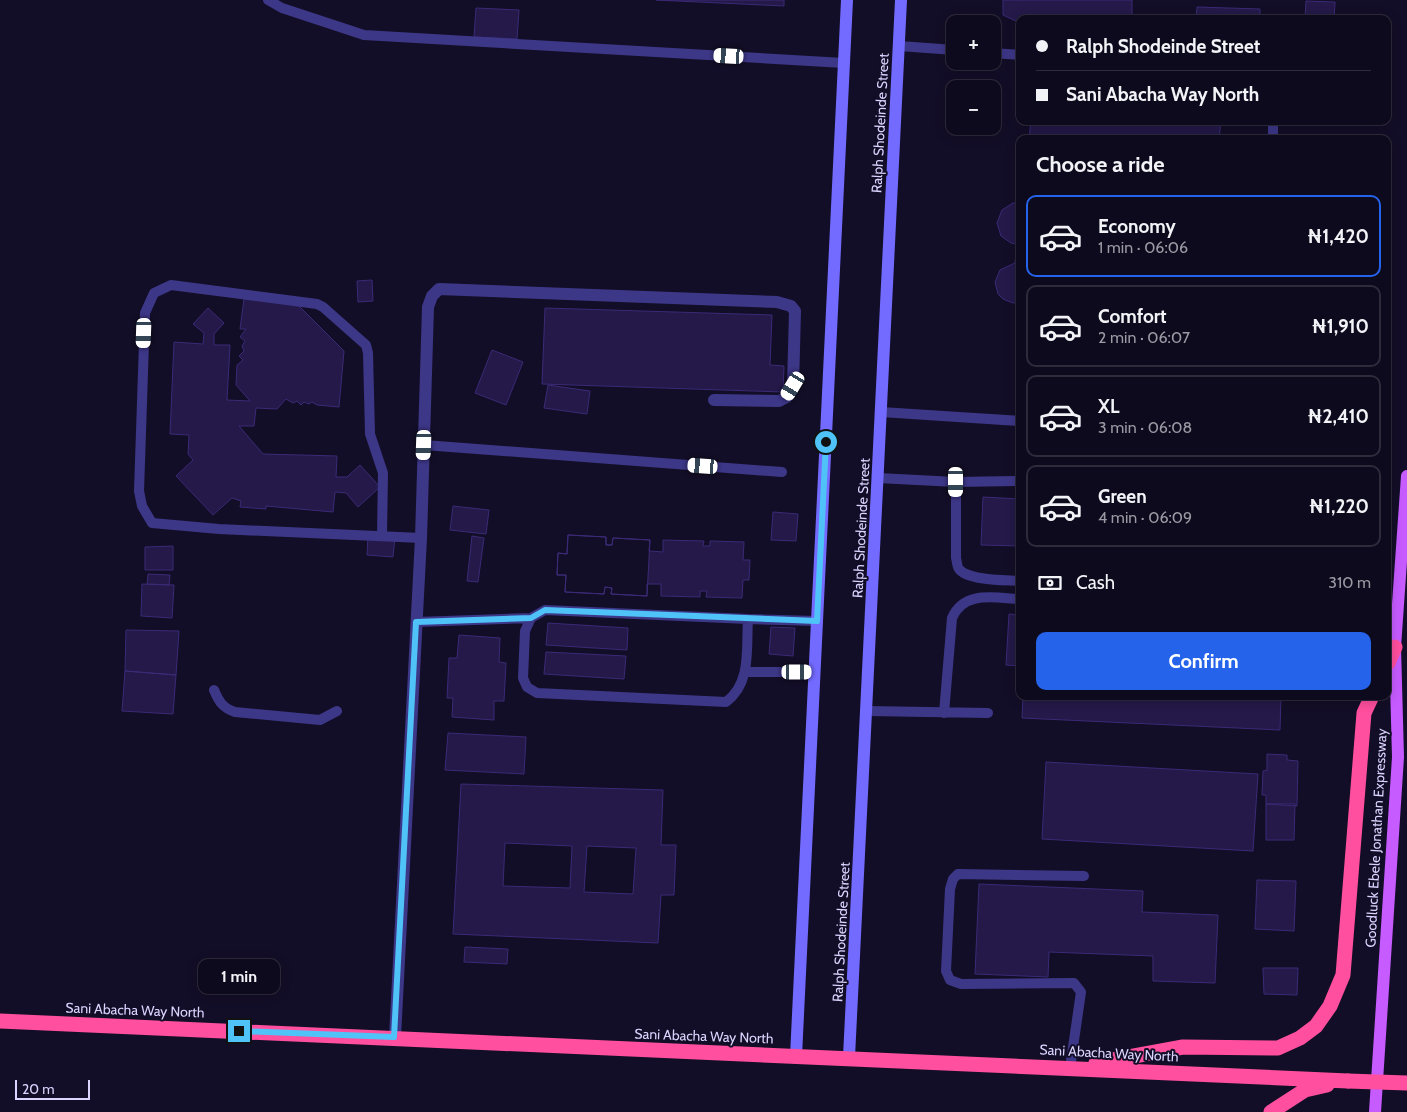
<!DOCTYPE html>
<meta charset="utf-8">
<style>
:root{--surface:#0e0a1d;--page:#171326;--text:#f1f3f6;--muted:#9b9aa4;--line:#2e2b3b;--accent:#2563eb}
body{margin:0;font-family:Cabin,sans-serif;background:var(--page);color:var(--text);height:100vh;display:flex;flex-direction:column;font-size:19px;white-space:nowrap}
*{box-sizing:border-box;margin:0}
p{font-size:16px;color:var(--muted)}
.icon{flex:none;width:28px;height:28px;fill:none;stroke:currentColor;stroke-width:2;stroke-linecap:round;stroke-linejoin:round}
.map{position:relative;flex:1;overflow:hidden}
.drawer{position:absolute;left:1016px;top:135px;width:375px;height:565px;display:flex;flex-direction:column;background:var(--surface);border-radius:10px;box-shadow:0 2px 12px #0003,0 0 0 1px var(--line)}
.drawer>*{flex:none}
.banner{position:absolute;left:1016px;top:15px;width:375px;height:110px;border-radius:10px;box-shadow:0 2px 12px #0003,0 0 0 1px var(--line);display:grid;align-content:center;height:110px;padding:0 20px;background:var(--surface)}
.buttons{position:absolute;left:946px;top:15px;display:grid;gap:10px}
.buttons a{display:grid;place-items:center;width:55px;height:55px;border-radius:10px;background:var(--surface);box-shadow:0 2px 12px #0003,0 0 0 1px var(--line);font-size:25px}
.scale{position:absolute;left:15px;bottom:12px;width:75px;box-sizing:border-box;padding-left:5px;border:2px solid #dad4ff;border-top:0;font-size:14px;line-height:18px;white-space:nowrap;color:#dad4ff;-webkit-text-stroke:4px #130e27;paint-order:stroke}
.end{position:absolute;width:22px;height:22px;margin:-11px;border:6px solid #4fc3f7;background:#111;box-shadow:0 0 0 2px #111}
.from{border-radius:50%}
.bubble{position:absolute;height:35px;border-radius:10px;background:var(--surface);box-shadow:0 2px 12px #0003,0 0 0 1px var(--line);font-size:16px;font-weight:800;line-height:35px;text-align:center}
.car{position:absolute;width:15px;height:30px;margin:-15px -8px;border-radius:6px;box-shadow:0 0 4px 1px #0007;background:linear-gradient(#fff 24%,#345 0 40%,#fff 0 76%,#345 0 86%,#fff 0)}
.banner b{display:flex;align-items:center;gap:18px;height:48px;font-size:19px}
.banner b+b{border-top:1px solid var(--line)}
.banner i{width:12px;height:12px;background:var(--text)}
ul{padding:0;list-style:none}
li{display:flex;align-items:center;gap:15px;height:82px;margin:0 10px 8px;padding:0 10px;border:2px solid var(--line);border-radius:10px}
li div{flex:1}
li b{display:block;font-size:19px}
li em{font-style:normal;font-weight:800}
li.current{border-color:var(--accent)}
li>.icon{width:45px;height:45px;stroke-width:1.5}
h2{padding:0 20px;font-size:22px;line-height:60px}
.pay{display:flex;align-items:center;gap:12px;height:55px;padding:0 20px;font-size:19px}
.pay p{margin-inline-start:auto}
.button{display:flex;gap:10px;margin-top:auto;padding:10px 20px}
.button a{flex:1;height:58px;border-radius:10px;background:var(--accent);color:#fff;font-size:20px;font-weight:800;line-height:58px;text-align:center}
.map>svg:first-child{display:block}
.building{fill:#241949;stroke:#3b2a76;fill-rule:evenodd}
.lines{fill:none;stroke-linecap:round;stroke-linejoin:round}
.lane{stroke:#3d3788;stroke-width:10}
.street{stroke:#3d3788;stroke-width:12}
.secondary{stroke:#736bff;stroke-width:12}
.primary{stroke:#c65bff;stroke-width:12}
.highway{stroke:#ff4f9e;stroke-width:15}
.highway-bridge{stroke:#ff4f9e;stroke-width:15}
.route{stroke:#4fc3f7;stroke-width:6}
.labels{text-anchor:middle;stroke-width:4;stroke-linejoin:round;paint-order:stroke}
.street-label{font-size:14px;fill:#dad4ff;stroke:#130e27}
</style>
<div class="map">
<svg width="1407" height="1112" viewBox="0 0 1407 1112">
<rect width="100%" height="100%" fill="#130e27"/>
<path class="building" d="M656,0H784V6Z
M1003,0H1132V19H1069V15H1050L1040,19H1020V23L1003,15Z
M1306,1L1335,2L1334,19H1305Z
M1197,7L1260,9V19H1196Z
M476,8L519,10L517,39L474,37Z
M1031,121H1221L1219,139H1029Z
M1013,203H1020V302L1013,303L1003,299L998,294L995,282L1000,270L1015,263L1017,244L1011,243L1001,236L997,223L1002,210Z
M372,280L373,301L358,302L357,281Z
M244,299L298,305L344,351L339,407L317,405L312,402L309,404L304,402L301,405L297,401L293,403L286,399L277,409L256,408L254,426H239L263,454L337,456L336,477H347L360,465L380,487L358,507L346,493L335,492L333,512L266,506V509L240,507L241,501L232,498L213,515L176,476L193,460L188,454L189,435L170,434L174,342L203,344L204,333L193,324L208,308L224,323L214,334V345H230L227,400L250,401L236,385L237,365L243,360L239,356L244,351L242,346L245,341L240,337L246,329H240Z
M545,308L772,315L770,365L784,366L783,392L542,384Z
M492,350L523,362L506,405L475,393Z
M548,385L590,391L587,414L544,408Z
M983,497L1020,499V546L981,545Z
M453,506L489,510L486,534L450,530Z
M773,512L798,514L796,541L771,540Z
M368,535L395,537L393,557L367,555Z
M568,535L606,537V545H612L613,538L650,540L649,551L663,552V540L704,541L703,546H710V541L744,542L743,560H750L749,580H743L742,598L706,597L707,591H700V597L661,596V584H647V596L611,594L612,588L605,587L604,594L565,592L566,575H557L558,553L567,554Z
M568,535L606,537V545H612L613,538L650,540L647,596L611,594L612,588L605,587L604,594L565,592L566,575H557L558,553L567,554Z
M472,536L484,538L478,582L467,581Z
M173,546V570H145V547Z
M148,574L170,575L169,585L147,584Z
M142,584L174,585L172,618L141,616Z
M1009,614L1020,615V666L1006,665Z
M548,623L628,628L627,650L546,645Z
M771,627L795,628L793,656L769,654Z
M126,630L179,631L176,675L125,671Z
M459,635L500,638L499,662L506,663L504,701H494V720L452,717L453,698H447L449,658H457Z
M546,652L626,656L624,679L544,674Z
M125,671L176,675L173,714L122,711Z
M1023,696H1281L1280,730L1022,718Z
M448,733L526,737L524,774L445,770Z
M1267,754L1287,755V760L1298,761L1297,806L1266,804V795H1262L1263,771L1267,770Z
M1046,762L1258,774L1253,851L1042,839Z
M461,784L663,790L661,845H676L674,895H661L658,943L453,934ZM505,843L572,846L570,888L503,886ZM587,846L636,848L633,894L584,892Z
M1266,804H1295L1294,840H1266Z
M1257,880L1296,881L1294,931L1255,929Z
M979,884L1143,891L1142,912L1218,915L1215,983L1153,981V956L1049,952L1048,977L975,974Z
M465,947L508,949L507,964L464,962Z
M1263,968H1298L1297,995L1264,994Z"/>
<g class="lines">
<path class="lane" d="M268,0L282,8L364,35L844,63
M899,46L955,50
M992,53L1020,55
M1273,139V121
M881,412L1020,421
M424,445L782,472
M878,478L956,482L1015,481
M956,482V558C957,561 957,567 959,569C968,581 1006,580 1020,581
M382,535L383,473L370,434L368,353L366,345L323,307L317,304L171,285L154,293L145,313L139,491L142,506L152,523L219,529L421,538
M545,610L748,619C746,648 752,683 726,702L537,693L527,687L523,678L525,631L531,618Z
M748,619L817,621
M416,622L531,618
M745,672H815
M214,690C219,702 223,708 235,712L320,720L337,711
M867,711L988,713
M944,713L952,618C964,590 995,598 1020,599
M1070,1068L1081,992L1074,983L961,984L950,980L946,971L950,889L953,879L958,874L1084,876"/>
<path class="street" d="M395,1037L421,538L428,307L432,296L439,289L777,302L791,306L795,311L793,386L787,397L779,401L714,400"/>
<path class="secondary" d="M796,1056L847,0
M849,1057L901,0"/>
<path class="primary" d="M1375,1112L1398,757L1395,647L1407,476"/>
<path class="highway" d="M1388,663L1395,647
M0,1021L1348,1081
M1096,1063L1183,1047L1278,1048L1300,1038L1316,1026L1330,1006L1343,975L1364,713L1372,696
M1271,1112L1305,1090L1327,1085"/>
<path class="highway-bridge" d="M1348,1081L1407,1083"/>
</g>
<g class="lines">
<path class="route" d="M239,1031L394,1037L416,622L531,618L545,610L817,621L826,442"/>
</g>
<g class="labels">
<g class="street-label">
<text transform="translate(880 123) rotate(-87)" y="5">Ralph Shodeinde Street</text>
<text transform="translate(861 528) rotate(-87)" y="5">Ralph Shodeinde Street</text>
<text transform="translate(1376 838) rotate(-87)" y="5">Goodluck Ebele Jonathan Expressway</text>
<text transform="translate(841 932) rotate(-87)" y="5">Ralph Shodeinde Street</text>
<text transform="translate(135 1010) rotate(2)" y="5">Sani Abacha Way North</text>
<text transform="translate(704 1036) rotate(2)" y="5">Sani Abacha Way North</text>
<text transform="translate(1109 1053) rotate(3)" y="5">Sani Abacha Way North</text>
</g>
</g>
</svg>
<div class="buttons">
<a>+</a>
<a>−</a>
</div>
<div class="scale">20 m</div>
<i class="end from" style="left:826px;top:442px"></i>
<i class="end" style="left:239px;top:1031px"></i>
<div class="bubble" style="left:198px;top:959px;width:82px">1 min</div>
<i class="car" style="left:729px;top:56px;rotate:273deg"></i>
<i class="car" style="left:144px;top:333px;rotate:182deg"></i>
<i class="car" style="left:793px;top:386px;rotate:211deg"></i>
<i class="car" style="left:424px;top:445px;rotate:182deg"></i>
<i class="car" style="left:703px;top:466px;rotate:274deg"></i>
<i class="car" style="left:956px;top:482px;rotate:180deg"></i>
<i class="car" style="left:797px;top:672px;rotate:90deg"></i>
<div class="banner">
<b><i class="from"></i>Ralph Shodeinde Street</b>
<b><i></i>Sani Abacha Way North</b>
</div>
<section class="drawer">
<h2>Choose a ride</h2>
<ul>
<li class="current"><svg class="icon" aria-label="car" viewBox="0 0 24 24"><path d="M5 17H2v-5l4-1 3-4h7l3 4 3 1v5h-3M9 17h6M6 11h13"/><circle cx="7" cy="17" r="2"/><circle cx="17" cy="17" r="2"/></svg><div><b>Economy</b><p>1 min · 06:06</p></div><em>₦1,420</em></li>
<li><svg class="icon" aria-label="car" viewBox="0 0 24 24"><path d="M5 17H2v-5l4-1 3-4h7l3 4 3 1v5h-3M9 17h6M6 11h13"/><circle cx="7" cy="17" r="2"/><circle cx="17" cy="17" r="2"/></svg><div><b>Comfort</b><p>2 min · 06:07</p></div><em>₦1,910</em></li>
<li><svg class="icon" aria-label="car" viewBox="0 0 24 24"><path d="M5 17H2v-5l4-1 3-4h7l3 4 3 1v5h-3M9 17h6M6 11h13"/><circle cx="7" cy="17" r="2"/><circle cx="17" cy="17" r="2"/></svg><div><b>XL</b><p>3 min · 06:08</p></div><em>₦2,410</em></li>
<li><svg class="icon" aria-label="car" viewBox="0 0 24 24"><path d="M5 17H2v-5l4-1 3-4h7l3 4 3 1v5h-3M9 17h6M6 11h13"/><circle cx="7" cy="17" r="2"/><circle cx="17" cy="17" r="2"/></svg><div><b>Green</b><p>4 min · 06:09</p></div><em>₦1,220</em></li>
</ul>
<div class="pay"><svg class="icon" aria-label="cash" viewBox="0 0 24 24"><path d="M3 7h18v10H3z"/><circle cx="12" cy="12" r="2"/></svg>Cash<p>310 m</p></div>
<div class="button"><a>Confirm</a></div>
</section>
</div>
